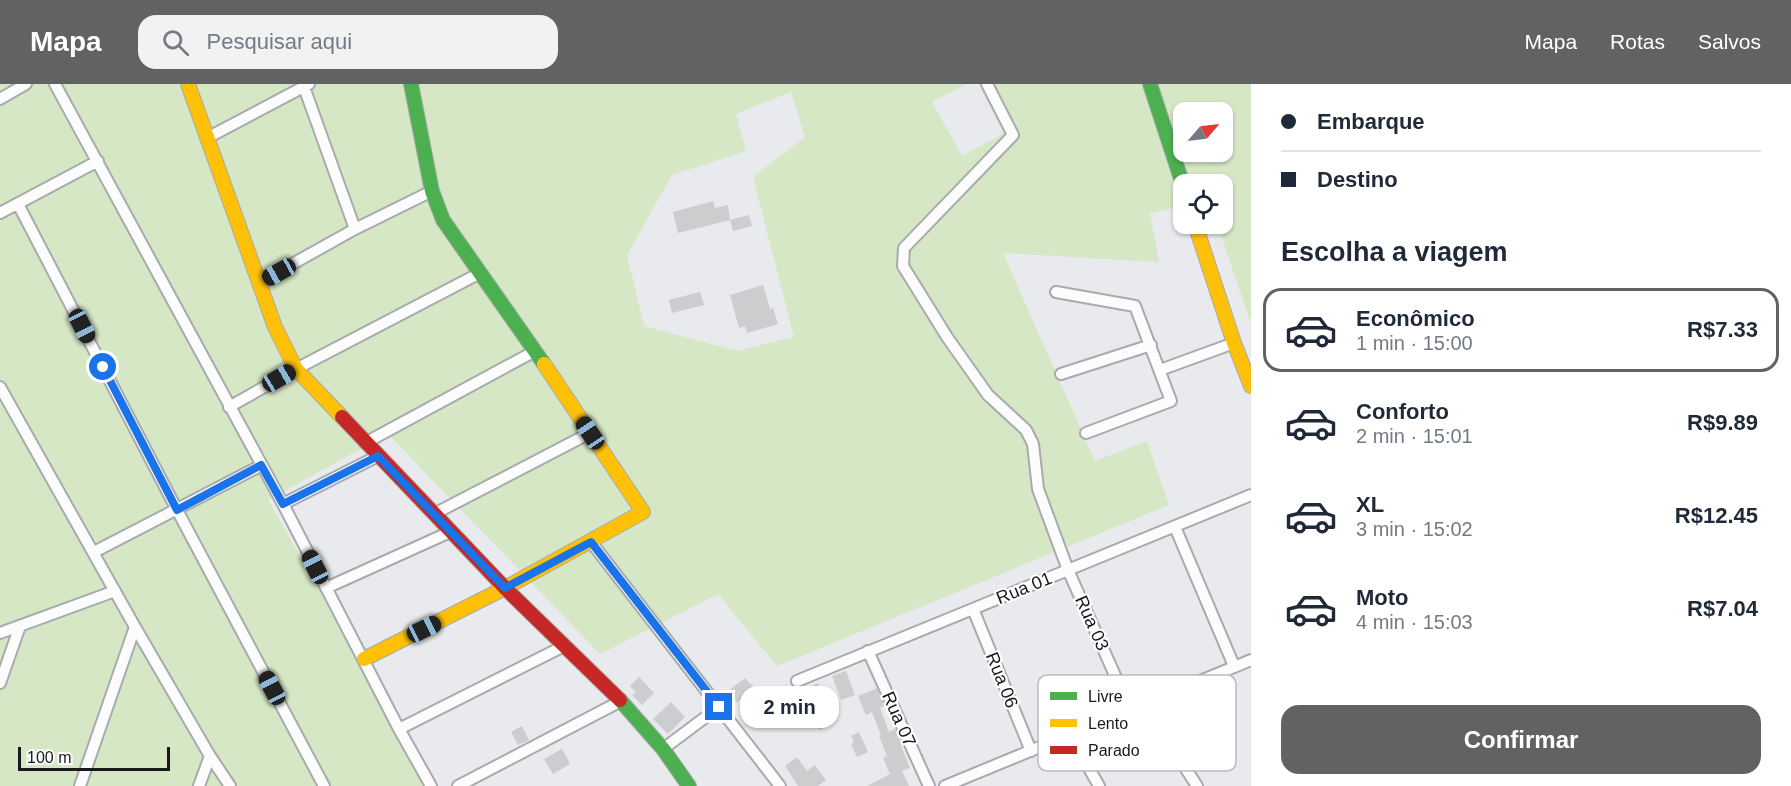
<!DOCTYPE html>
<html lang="pt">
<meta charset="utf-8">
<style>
:root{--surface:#fff;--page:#f2f2f3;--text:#1f2937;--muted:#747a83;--line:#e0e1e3;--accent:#606264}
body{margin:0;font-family:Arial,sans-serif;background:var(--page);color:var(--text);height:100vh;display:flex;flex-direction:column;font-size:22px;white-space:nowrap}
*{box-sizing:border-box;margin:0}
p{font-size:20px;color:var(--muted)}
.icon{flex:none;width:33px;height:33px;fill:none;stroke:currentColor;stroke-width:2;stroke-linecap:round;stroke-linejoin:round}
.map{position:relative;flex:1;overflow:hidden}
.details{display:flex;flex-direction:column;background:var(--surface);width:540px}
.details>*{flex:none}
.banner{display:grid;align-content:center;height:132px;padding:0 30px;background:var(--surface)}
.needle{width:39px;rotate:62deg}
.tools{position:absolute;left:1173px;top:18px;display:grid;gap:12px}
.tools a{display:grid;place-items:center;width:60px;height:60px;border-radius:12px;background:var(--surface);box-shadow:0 2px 4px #0004;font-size:30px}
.scale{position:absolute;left:18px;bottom:15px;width:152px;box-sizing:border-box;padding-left:6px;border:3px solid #17191b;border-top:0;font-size:16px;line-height:21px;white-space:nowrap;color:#17191b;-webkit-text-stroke:4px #fff;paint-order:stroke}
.end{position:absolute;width:27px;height:27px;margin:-14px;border:8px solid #1a73e8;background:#fff;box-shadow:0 0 0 3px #fff}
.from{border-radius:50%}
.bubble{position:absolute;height:42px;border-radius:18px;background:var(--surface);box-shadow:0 2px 4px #0004;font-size:20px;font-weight:600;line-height:42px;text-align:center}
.car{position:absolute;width:18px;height:36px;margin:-18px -9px;border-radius:8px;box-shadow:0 0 4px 2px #0007;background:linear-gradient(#222 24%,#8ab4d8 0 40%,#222 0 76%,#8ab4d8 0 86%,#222 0)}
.banner b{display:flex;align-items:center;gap:21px;height:57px;font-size:22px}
.banner b+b{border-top:2px solid var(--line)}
.banner i{width:15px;height:15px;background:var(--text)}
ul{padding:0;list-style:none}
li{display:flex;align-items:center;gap:18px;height:84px;margin:0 12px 9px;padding:0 18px;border:3px solid transparent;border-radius:18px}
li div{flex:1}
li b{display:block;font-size:22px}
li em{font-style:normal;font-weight:600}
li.current{border-color:var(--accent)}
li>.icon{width:54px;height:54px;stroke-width:1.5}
h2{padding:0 30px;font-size:27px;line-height:72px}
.button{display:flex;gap:12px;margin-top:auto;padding:12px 30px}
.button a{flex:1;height:69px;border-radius:18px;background:var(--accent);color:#fff;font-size:24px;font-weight:600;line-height:69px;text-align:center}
header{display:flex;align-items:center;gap:36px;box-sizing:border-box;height:84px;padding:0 30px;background:var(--accent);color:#fff}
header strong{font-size:28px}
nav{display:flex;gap:33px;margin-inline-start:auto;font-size:21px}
.search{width:420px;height:54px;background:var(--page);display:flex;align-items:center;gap:15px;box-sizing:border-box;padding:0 21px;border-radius:18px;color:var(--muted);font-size:22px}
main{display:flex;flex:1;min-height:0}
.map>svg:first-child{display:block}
.green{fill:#d6e7c5;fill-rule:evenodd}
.building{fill:#cbcdcf}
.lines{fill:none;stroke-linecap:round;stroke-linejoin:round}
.street-casing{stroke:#a8aaad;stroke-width:14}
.fast-casing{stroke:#a8aaad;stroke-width:16}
.slow-casing{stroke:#a8aaad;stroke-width:16}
.jam-casing{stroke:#a8aaad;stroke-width:16}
.street{stroke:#fcfcfc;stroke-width:10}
.fast{stroke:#4caf50;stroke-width:14}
.slow{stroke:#ffc107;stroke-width:14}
.jam{stroke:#c62828;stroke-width:14}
.route{stroke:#1a73e8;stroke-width:8}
.labels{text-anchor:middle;stroke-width:4.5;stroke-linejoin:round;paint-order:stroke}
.street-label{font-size:18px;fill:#17191b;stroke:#fff}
.key{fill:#fff;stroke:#b9babb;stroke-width:1.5}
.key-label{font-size:16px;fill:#17191b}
</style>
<header>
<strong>Mapa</strong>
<div class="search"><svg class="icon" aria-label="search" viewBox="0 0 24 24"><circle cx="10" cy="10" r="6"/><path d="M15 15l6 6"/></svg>Pesquisar aqui</div>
<nav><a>Mapa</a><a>Rotas</a><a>Salvos</a></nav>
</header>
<main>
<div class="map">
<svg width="1251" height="702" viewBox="0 0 1251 702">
<rect width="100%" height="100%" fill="#e8eaed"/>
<path class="green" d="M0,0H966L932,18L962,72L1006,48L980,0H1251V239L1217,140H1222V100H1184L1183,122L1150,129L1159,178L1003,169L1095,377L1147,357L1169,421L777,582L718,510L600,570L388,350L268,416L431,702H0ZM791,8L805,53L753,93L794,253L737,267L644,242L627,171L672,91L746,67L736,30ZM1184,28H1222V68H1184Z"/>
<path class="building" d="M713,117L715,124L728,121L730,136L678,149L673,128Z
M749,131L752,142L733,147L730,136Z
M763,201L770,225L773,224L778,240L747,249L745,242L739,244L730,211Z
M700,208L704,221L672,229L669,216Z
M846,587L855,611L841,616L832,592Z
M639,593L654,609L642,621L632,611L636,608L630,602Z
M745,594L766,617L751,630L740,616L737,619L728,607Z
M818,599L826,617L822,619L832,641L819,646L816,638L820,636L812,617L815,616L810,603Z
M877,604L885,622L880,624L889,648L895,645L902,661L901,662L910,684L902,687L909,702H867L890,690L883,674L887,672L879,652L881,651L872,628L866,631L858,612Z
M671,618L685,633L668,650L653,635Z
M522,642L529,656L518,661L511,648Z
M859,648L868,668L857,673L851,660L854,658L851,652Z
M562,665L570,680L553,690L544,675Z
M797,673L807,687L815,681L826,696L818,702H798L785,682Z"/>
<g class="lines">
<g class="street-casing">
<path id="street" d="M55,0L283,420L399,645L431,702
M987,0L1013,51L904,164L903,182L947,253L988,311L1026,346L1033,360L1038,405L1068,486L1130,625
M304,3L355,145
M0,15L26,0
M207,54L309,0
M18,120L177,426L324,702
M0,129L98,77
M260,198L355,145L432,107
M1056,208L1135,222L1171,317L1086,349
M1160,286L1234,259
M1061,290L1151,261
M0,303L135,543L210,672L230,702
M229,323L296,285L480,189
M365,359L535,267
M283,420L378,372
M434,430L590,349
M1175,443L1234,582
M591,458L780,702
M94,468L262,381
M326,504L450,448
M973,525L1031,667
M0,549L115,507
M868,567L929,702
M797,597L1251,411
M0,599L20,542
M1144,620L1197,702
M399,645L564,562
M1071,652L1099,702
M663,665L719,623
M80,702L135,543
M199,702L210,672
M458,702L621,617
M945,702L1251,576"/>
</g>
<g class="fast-casing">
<path id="fast" d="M411,0L432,107L443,136L544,280
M1150,0L1184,104
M620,616L663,665L689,702"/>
</g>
<g class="slow-casing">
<path id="slow" d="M188,0L275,243L296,285L342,333
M1195,140L1234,259L1251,302
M364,575L505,504L643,428L544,280"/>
</g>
<g class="jam-casing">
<path id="jam" d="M342,333L505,504L620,616"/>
</g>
<use href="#street" class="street"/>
<use href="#fast" class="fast"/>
<use href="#slow" class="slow"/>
<use href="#jam" class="jam"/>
</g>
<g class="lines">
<path class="route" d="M103,283L177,426L261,381L283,420L378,372L505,504L591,458L719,623"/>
</g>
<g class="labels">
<g class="street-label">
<text transform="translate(1024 504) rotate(-22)" y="6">Rua 01</text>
<text transform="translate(1092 539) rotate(66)" y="6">Rua 03</text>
<text transform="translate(1002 596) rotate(68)" y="6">Rua 06</text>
<text transform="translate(899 635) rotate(66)" y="6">Rua 07</text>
</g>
</g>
<rect x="1038" y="591" width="198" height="96" rx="9" class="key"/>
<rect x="1050" y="608" width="27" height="8" fill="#4caf50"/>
<rect x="1050" y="635" width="27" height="8" fill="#ffc107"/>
<rect x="1050" y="662" width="27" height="8" fill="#c62828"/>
<g class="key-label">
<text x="1088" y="618">Livre</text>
<text x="1088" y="645">Lento</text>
<text x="1088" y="672">Parado</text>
</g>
</svg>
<div class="tools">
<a><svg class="needle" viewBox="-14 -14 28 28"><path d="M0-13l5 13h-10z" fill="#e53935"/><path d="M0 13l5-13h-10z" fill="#747a83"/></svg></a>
<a><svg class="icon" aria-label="locate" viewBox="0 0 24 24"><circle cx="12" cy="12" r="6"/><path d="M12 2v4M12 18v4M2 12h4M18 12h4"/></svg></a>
</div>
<div class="scale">100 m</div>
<i class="end from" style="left:103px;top:283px"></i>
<i class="end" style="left:719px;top:623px"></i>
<div class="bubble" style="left:740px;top:602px;width:99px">2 min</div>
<i class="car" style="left:279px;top:188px;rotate:241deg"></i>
<i class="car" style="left:82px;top:242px;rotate:153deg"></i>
<i class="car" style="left:279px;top:294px;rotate:60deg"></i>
<i class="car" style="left:590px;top:349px;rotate:326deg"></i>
<i class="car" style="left:315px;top:483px;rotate:333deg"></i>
<i class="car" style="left:424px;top:545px;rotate:64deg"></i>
<i class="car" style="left:272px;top:604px;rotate:332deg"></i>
</div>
<section class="details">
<div class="banner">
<b><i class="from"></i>Embarque</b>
<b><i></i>Destino</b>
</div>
<h2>Escolha a viagem</h2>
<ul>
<li class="current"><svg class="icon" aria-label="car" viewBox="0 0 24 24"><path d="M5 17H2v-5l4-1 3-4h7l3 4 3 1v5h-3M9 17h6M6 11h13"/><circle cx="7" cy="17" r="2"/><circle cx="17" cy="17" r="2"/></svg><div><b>Econômico</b><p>1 min · 15:00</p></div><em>R$7.33</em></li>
<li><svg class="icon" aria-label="car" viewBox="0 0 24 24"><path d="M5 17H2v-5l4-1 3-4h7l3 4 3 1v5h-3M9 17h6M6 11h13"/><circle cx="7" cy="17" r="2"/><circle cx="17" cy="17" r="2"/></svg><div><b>Conforto</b><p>2 min · 15:01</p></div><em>R$9.89</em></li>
<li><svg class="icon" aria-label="car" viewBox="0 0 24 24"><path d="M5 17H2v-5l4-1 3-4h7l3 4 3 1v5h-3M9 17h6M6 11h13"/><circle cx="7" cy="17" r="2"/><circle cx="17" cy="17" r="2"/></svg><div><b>XL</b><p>3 min · 15:02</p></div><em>R$12.45</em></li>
<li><svg class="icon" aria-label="car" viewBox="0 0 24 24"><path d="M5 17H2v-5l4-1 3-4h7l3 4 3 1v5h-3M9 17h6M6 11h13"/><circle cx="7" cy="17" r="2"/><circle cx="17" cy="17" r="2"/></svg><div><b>Moto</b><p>4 min · 15:03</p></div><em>R$7.04</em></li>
</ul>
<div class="button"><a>Confirmar</a></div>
</section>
</main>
